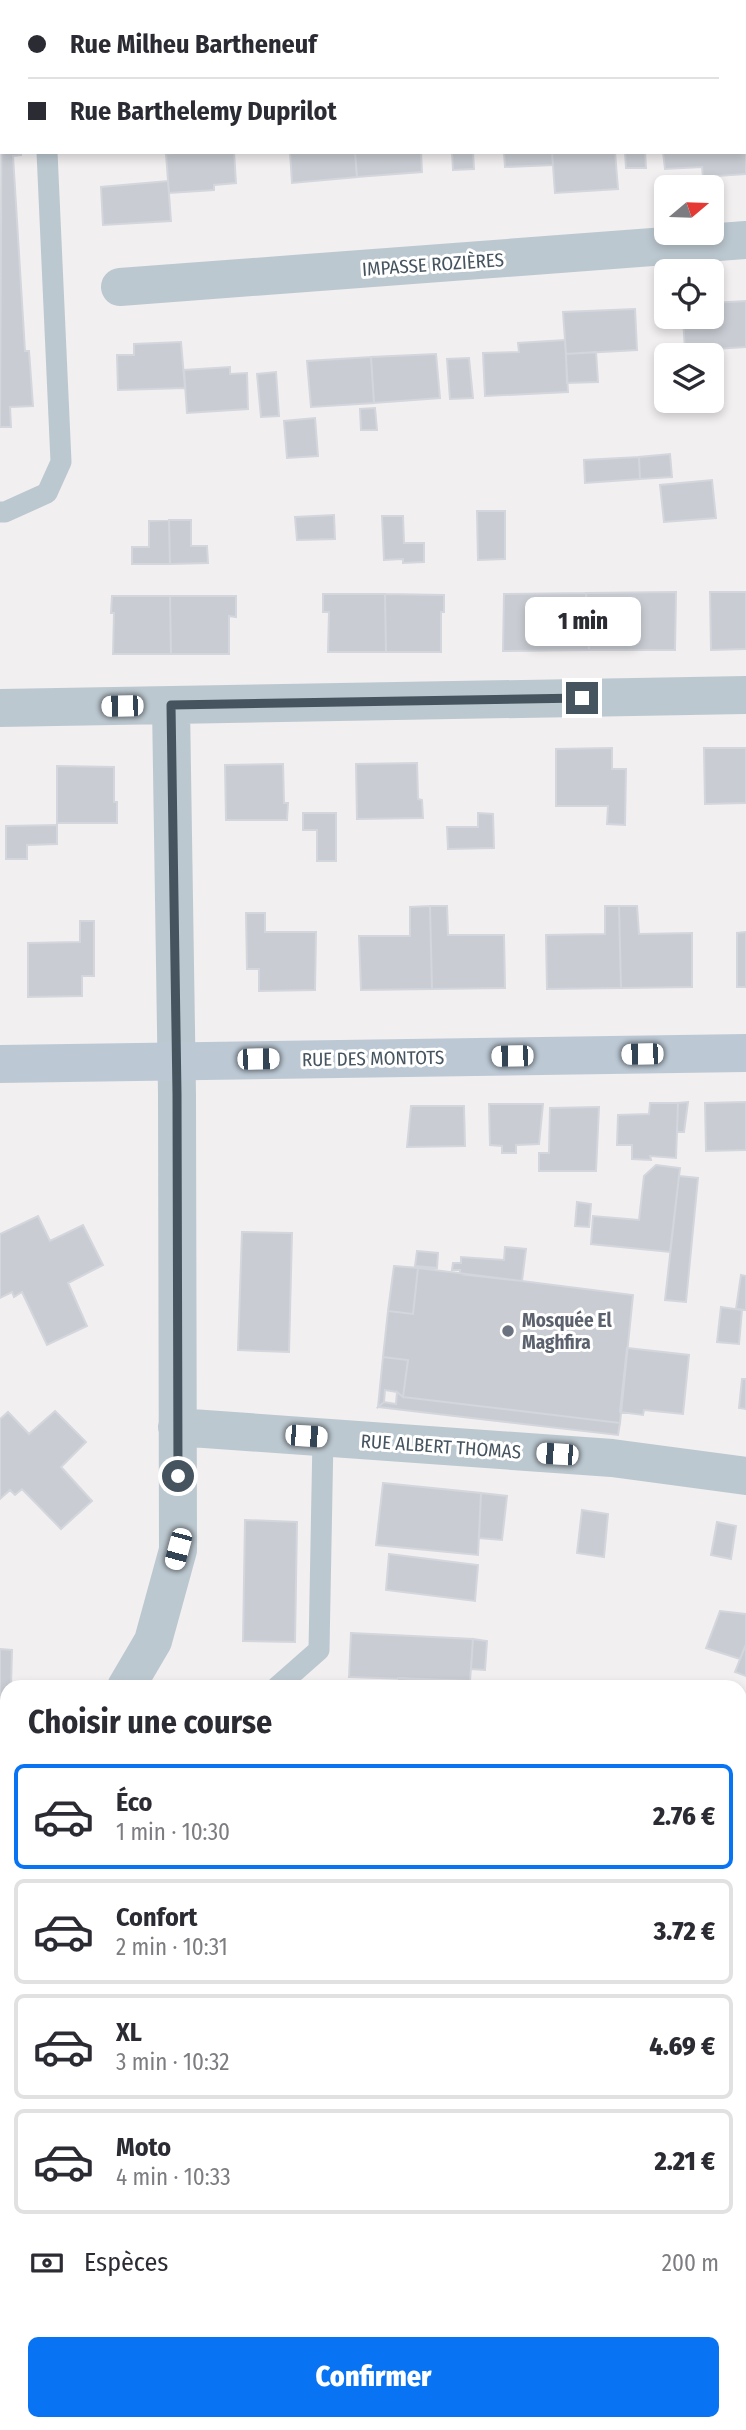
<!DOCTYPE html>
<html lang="fr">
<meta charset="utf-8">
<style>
:root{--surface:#fff;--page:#f2f2f3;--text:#2b2b33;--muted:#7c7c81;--line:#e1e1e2;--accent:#0874f4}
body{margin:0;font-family:"Fira Sans Condensed",sans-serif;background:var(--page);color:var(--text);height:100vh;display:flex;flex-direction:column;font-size:26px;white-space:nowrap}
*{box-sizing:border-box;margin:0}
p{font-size:23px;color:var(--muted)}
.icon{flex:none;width:38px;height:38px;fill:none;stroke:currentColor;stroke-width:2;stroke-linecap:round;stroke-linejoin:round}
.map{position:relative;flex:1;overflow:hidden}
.details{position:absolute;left:0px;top:1680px;width:747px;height:751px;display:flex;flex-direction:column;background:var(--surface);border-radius:21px 21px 0 0;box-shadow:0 4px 10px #0003}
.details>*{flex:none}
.top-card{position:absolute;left:0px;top:0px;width:747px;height:154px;box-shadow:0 4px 10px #0003;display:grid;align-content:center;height:154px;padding:0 28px;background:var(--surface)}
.needle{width:46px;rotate:71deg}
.buttons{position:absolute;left:654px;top:175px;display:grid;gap:14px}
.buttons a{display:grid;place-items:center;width:70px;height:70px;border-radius:10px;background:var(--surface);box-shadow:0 4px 10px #0003;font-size:35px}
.end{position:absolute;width:32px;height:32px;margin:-16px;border:9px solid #46545f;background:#fff;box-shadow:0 0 0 4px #fff}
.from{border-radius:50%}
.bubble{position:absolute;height:49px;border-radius:10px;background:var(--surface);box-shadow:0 4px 10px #0003;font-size:23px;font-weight:800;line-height:49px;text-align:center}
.car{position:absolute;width:21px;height:42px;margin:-21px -10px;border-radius:9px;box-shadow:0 0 5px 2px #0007;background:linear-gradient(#fff 24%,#345 0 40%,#fff 0 76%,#345 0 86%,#fff 0)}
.top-card b{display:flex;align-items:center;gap:24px;height:66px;font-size:26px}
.top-card b+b{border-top:2px solid var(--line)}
.top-card i{width:18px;height:18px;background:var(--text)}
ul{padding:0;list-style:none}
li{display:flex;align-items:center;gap:21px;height:105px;margin:0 14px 10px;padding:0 14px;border:4px solid var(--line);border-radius:10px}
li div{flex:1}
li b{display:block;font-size:26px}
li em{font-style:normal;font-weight:800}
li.on{border-color:var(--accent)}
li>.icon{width:63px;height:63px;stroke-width:1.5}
h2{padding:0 28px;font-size:32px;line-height:84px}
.pay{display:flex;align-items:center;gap:18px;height:77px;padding:0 28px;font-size:26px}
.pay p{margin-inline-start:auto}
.action{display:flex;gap:14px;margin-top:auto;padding:14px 28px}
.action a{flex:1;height:80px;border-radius:10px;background:var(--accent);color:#fff;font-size:28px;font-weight:800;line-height:80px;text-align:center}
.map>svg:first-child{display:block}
.building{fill:#c9cdd3;stroke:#d3d6dc;stroke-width:2}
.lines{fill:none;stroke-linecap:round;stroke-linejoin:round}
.lane{stroke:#bcc8d0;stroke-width:21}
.street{stroke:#bcc8d0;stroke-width:38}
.secondary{stroke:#bcc9d5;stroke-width:38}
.route{stroke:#46545f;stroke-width:9}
.worship-dot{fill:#6b7280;stroke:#fff;stroke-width:2.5}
.labels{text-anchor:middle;stroke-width:6;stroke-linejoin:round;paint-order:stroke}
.street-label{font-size:19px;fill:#46545f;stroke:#fff}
.worship-label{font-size:19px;font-weight:bold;fill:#5b616d;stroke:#fff;text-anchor:start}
</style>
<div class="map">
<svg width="746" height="2430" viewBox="0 0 746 2430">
<rect width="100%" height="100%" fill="#f2eff0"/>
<path class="building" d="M292,0H322V2H292Z
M2,30V152H21V155L13,156L25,351H29L33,406L10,407L11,427H0Z
M746,129V174L703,177L702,167L665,169L663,152H746Z
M181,152H234L236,183L214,185V190L169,193L166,154Z
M290,152H355L357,177L292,183Z
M355,152H421L422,172L357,177Z
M452,152H473L474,169L453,170Z
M504,152H552L553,165L505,167Z
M552,152H615L618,189L555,193Z
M625,152H645L646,168H626Z
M168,181L171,221L103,225L101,187Z
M746,301V347L685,351L683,317H712V303Z
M635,309L637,350L566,354L563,312Z
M565,340L568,392L485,396L483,353L519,352L518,343Z
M181,342L185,388L118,390L117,355H134V344Z
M596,352L598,382L567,383L566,354Z
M436,354L440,398L374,403L371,357Z
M371,357L374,403L311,407L307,361Z
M469,358L473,398L450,399L447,359Z
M230,367V374L247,373L248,409L187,413L184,370Z
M276,372L279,416L261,417L257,374Z
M375,408L377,430H361L360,409Z
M315,418L318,456L287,458L284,421Z
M670,454L672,477L640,479L639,457Z
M639,457L640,479L585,483L584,460Z
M712,480L716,518L664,522L660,485Z
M477,511H505V559L478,560Z
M334,515L335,539L297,540L295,517Z
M382,516H403L404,543H424V562L403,563V559L384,560Z
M169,520H191V546H207L208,563L170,564Z
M169,520L170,564H132V547H149V521Z
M676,592L675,650H589L586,593Z
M710,592H746V649L711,650Z
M586,593L589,650L503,651L504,594Z
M323,594H385L386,652H328L329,612H323Z
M385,594L444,595V612H441V652H386Z
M112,596H170L171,654H113L114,613H111Z
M170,596H236V617L229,616V654H171Z
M612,748V769H626L625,825L607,824L608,806H556V749Z
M704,748H746V803L705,804Z
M417,763L418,799L422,800L423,818L357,819L356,764Z
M283,764L284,803H288L287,820H226L225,765Z
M57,766L114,767V802H117V823H57Z
M303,813H336V861H317V830H303Z
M478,813L493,814L494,848L448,849L447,827H478Z
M57,825V844L27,845V859H6V826Z
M430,906H447L448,935H504L505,988L432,989Z
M430,906L432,989L361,990L359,936H410V907Z
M605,906H619L621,988L547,989L546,935L605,934Z
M619,906H637L639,934L692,933V987L621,988Z
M246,913H265V932H316L315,990L259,991V969H247Z
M80,921H94V976H82V996L28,997V943L80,942Z
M746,932V987H737V933Z
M688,1102L684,1132H677L678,1103Z
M746,1102V1150L706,1151L705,1103Z
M650,1103H678L676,1158L650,1156L651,1160L632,1159V1145H617L618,1115L649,1114Z
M489,1104H543L539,1144L516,1145V1153H502V1146L490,1145Z
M411,1106H464L465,1146L407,1147Z
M599,1107L596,1171H539V1153H549L550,1108Z
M656,1165L680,1168L670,1252L591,1244L593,1216L639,1220L644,1176Z
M679,1176L698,1178L686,1302L665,1300Z
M577,1202L591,1204L589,1227L575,1226Z
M38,1216L50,1241L83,1225L103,1265L68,1283L87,1326L47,1345L22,1292L14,1297L12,1292L0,1298V1234Z
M242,1232L292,1233L289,1352L238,1350Z
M505,1247L526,1249L522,1281L460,1274V1270H452L453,1263H461V1257L504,1260Z
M417,1251L438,1253L437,1268L415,1266Z
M394,1266L418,1268L413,1314L388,1311Z
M418,1268L633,1295L620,1423L403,1397L408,1360L383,1357L388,1311L413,1314Z
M741,1275L746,1276V1310L736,1309Z
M721,1307L742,1310L739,1344L717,1342Z
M627,1348L689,1355L683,1414L644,1410L643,1415L620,1412Z
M383,1357L408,1360L403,1397L397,1392L385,1390L384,1402L378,1407Z
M742,1379H746V1409L739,1408Z
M397,1392L403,1397L620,1423L618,1435L378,1407L384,1402L396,1404Z
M55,1411L86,1442L61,1467L92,1501L61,1529L22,1489L15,1495L10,1490L0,1499V1419L8,1412L29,1434Z
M383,1483L481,1493L478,1555L376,1545Z
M481,1493L507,1496L502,1540L479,1538Z
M582,1510L608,1514L604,1557L577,1553Z
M245,1520L297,1522L295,1642L243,1641Z
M717,1522L736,1526L731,1559L711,1555Z
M389,1554L478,1565L475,1601L386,1590Z
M720,1611L746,1614V1644L740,1659L706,1648Z
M351,1633L473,1639L470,1681L349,1677Z
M473,1639L487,1641L485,1670L471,1669Z
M746,1644V1676L735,1672Z
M0,1649L12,1650L11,1687H7V1702H0Z
M398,1678L470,1681V1687H398Z
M3,1965H7V1999H4Z
M740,2038L746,2040V2112L740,2110Z
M1,2418H7V2424H53L55,2430H3Z
M90,2424H161L162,2430H90Z
M161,2424H206V2430H162Z
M206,2424H241V2430H206Z
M382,2424H416L415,2430Z"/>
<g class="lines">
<path class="lane" d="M37,0L38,2
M123,2L151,0
M0,512H5L47,493L61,462L47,152
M277,1687L319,1650L323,1437
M0,1927L7,1929"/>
<path class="street" d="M120,287L746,240
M0,708L746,695
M177,1427L612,1458L746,1476
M126,1687L153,1641L178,1550L177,1094L171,705
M0,1826L7,1819
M740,1875L746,1861
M68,2424L69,2430
M530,2430L531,2424"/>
<path class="secondary" d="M0,1064L746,1053"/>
</g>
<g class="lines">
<path class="route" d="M178,1476L177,1094L171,705L582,698"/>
</g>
<circle class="worship-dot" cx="508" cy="1331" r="7"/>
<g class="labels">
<g class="street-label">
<text transform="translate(433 264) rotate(-4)" y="7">IMPASSE ROZIÈRES</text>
<text transform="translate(373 1058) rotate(-1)" y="7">RUE DES MONTOTS</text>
<text transform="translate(441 1446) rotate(4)" y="7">RUE ALBERT THOMAS</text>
</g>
<g class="worship-label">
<text x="522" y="1327">Mosquée El<tspan x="522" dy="22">Maghfira</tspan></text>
</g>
</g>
</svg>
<div class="buttons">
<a><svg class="needle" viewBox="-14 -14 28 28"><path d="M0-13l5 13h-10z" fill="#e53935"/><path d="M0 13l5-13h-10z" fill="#7c7c81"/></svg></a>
<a><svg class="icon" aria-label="locate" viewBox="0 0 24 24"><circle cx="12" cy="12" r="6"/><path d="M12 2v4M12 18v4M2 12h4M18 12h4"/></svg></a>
<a><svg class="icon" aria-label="layers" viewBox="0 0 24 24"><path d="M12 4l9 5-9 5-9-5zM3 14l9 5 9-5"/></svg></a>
</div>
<i class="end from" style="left:178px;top:1476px"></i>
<i class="end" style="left:582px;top:698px"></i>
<div class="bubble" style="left:525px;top:597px;width:116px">1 min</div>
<i class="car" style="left:122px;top:706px;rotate:269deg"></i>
<i class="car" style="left:642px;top:1054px;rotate:269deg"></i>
<i class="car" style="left:512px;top:1056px;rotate:269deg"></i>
<i class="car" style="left:258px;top:1059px;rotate:89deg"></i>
<i class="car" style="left:306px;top:1436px;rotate:94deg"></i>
<i class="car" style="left:557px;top:1454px;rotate:274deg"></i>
<i class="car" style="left:178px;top:1549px;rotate:195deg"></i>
<div class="top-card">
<b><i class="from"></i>Rue Milheu Bartheneuf</b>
<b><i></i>Rue Barthelemy Duprilot</b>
</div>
<section class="details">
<h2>Choisir une course</h2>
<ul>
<li class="on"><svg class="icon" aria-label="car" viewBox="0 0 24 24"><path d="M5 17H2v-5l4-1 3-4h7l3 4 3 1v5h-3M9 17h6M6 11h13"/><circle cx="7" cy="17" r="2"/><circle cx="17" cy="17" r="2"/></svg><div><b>Éco</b><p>1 min · 10:30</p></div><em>2.76 €</em></li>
<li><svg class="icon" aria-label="car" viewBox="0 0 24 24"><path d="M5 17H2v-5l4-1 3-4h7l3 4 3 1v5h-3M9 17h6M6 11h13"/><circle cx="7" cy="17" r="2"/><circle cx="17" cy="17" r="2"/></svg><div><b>Confort</b><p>2 min · 10:31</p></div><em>3.72 €</em></li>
<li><svg class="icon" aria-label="car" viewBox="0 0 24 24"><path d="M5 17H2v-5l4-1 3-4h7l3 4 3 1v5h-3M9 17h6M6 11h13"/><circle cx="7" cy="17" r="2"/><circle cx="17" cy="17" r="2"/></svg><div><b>XL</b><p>3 min · 10:32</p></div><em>4.69 €</em></li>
<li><svg class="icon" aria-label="car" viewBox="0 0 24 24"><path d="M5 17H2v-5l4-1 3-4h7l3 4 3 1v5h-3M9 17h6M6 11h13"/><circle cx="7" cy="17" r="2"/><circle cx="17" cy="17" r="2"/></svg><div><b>Moto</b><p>4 min · 10:33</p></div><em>2.21 €</em></li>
</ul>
<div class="pay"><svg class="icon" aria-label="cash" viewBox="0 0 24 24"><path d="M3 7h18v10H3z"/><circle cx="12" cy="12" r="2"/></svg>Espèces<p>200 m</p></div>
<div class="action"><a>Confirmer</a></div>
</section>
</div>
